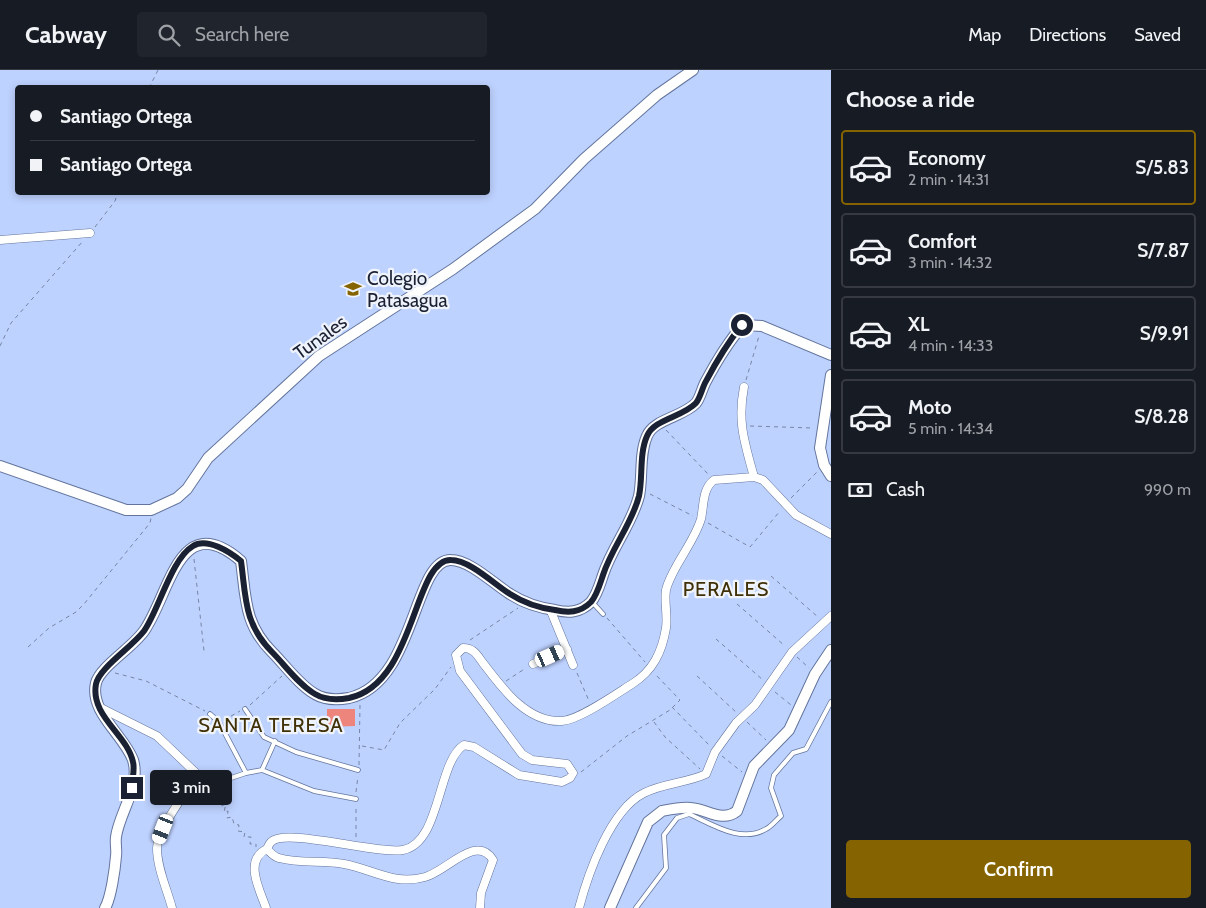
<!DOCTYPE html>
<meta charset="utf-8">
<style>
:root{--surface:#171b24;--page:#20242c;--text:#f1f3f6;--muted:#9ea1a6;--line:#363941;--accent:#856400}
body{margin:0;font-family:Cabin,sans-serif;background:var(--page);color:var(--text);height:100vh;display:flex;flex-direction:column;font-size:19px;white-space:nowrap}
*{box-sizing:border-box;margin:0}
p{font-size:16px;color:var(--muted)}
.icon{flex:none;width:28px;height:28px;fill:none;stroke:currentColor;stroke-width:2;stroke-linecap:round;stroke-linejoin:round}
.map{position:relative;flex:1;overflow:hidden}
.details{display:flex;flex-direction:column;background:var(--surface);width:375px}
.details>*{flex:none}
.guide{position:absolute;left:15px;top:15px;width:475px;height:110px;border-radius:5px;box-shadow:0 2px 8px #0003;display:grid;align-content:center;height:110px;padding:0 15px;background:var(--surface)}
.end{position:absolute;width:22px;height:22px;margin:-11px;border:6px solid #1a2132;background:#fff;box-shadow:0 0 0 2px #fff}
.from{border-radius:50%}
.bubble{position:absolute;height:35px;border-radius:5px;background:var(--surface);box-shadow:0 2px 8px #0003;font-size:16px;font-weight:600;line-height:35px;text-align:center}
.car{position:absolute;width:15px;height:30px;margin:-15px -8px;border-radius:6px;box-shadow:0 0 4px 1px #0007;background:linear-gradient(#fff 24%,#345 0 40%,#fff 0 76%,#345 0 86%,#fff 0)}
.guide b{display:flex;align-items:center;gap:18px;height:48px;font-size:19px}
.guide b+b{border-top:1px solid var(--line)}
.guide i{width:12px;height:12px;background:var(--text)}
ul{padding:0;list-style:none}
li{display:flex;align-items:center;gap:15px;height:75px;margin:0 10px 8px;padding:0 5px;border:2px solid var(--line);border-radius:5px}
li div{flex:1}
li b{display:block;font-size:19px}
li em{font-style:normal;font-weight:600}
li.current{border-color:var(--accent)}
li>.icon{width:45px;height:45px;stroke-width:1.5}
h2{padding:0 15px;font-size:22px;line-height:60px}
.pay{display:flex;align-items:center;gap:12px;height:55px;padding:0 15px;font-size:19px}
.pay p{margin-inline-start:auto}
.cta{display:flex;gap:10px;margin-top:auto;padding:10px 15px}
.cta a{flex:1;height:58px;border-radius:5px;background:var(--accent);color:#fff;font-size:20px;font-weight:600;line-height:58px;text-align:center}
header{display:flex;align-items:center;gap:30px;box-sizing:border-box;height:70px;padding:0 25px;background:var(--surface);border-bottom:1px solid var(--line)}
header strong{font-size:24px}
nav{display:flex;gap:28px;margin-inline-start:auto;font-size:18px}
.search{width:350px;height:45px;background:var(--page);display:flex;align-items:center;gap:12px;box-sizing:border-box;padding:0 18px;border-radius:5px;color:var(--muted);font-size:19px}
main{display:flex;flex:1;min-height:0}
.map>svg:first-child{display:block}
.green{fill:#ed857c}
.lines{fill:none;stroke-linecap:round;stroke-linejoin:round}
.service-casing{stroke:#63759d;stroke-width:5.5}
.minor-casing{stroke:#63759d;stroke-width:9}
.tertiary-casing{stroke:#63759d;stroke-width:12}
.path{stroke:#7785a6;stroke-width:1;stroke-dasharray:4 4;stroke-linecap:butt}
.service{stroke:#fff;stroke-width:4}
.minor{stroke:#fff;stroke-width:8}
.tertiary{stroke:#fff;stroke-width:10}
.route{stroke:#1a2132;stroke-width:6}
.labels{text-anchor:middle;stroke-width:4.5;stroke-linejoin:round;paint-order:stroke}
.poi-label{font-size:19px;fill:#1a2132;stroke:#eff3fc;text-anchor:start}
.street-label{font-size:19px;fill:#1a2132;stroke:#eff3fc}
.neighbourhood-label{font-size:20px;letter-spacing:1px;fill:#403006;stroke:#eff3fc}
</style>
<header>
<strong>Cabway</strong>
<div class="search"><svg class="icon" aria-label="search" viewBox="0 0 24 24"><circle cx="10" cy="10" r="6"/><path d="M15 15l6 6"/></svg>Search here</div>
<nav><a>Map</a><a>Directions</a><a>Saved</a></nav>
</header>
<main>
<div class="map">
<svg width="831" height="838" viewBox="0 0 831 838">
<rect width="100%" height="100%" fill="#bed2ff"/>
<path class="green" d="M327,639H355V656L327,657Z"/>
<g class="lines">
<g class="service-casing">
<path id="service" d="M593,533L603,544
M245,639L264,667L296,682L358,700
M210,644L219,652L246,703
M262,700L275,671
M207,716L246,703L262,700L314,721L356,729
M636,838L666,798L664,765L677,748L689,744C712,754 741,774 766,759C772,756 776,750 781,746L771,718L774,705L793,683L806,679L831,632"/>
</g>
<g class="minor-casing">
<path id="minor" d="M0,170L90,163
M744,317C737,352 745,374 754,407
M550,539L573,595
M533,594L567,579
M99,637L157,666L197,704C187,722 157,759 157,778C157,798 167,819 172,838
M266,838C260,820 243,790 267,779
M480,838L481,823L493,790C477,763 447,801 425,807C395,816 372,799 344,794C323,790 300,794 279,788C274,787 271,783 267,779C268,777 269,774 271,772C285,757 379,785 403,780C441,773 437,692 464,675L474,677L519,705L562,712L570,708L573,703L567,694L532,690L522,684L460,601L456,585L463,578C474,578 477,585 483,593C502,618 527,653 562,651C579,650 616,624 632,614C653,601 662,582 666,558C668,546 664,532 666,520C671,498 694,473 701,449C704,436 702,419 714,410L754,407L763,410L796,445L831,464
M579,838C588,804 610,740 644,723C663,713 687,713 706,704L715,682L736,653L755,635L792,582L831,546"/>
</g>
<g class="tertiary-casing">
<path id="tertiary" d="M831,305L820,378L824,395L831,406
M0,396L126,440H151L177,428L187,419L208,388L319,286L453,199L535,139L584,89L657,25L693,0
M105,838C111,828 115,799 116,786C117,780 115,773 116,767C119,743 141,716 133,690C124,665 89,642 96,613C100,597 132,578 144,561C170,524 179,437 241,491C246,528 244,554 272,582C285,595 299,615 315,624C325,630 338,630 349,628C416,613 413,489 451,490C470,490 495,515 510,524C524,533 540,538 555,540C568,543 580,543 591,532C597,525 600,514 603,505C612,477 632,454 639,426C643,407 639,384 647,366C654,349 683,347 696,333C700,328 702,319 705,313C715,294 728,272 743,255L762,256L831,285
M610,838L648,752L662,741C672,739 681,737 691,738C707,739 722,753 737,741L754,696L789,660L815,604L831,580"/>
</g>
<path class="path" d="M149,18L158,0
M95,157L115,131L118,122
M0,276L11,253L83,171
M746,310L759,266
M750,356L813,358
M666,360L708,404
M650,424L693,446
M791,428L818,401
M708,453L750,477L780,441
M194,489L204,581
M771,506L818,547
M737,534L785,576
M607,548L645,592
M716,569L763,610
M470,570L518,538
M28,577L49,558L76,542L84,534L150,453L151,448
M797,587L809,598
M115,603L146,611L205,641
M577,603L589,631
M697,606L737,643
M506,611L526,598
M775,622L791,635
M250,635L282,606
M672,637L709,675
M224,650L240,641
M654,652L665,667L700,699
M747,652L766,670
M362,676L384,680L400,653L435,619L451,597
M722,686L742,702
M359,695L360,634
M581,702L627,666L670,640L680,630L656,605
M356,722L358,706
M216,728L217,733L222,731L221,736L226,734L224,742L228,741L227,748L232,747L234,754L239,755L238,761L245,762L244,767H251L250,774H256V777
M356,767V736"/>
<use href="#service" class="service"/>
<use href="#minor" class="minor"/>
<use href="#tertiary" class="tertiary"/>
</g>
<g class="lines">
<path class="route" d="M132,718C132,710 135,699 133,692C127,664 90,646 96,614C99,598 132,577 144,561C159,540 171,489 193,476C207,467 230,482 241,491C246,528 244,554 272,582C285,595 299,615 315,624C325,630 338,630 349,628C416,614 413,489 451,490C470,490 495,515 510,524C524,533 539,538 555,540C568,543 580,543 591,532C597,525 600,514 603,505C612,477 632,454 639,426C643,408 639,384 647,366C654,349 683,347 696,333C700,328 702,319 705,313C715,294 728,272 742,255"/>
</g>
<defs>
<g id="school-bare" transform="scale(1.35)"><path d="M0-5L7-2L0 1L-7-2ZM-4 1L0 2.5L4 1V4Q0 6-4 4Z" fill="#856400" stroke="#eff3fc" stroke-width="2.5" paint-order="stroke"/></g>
</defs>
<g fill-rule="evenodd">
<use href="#school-bare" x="353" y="219"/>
</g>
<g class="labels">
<g class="poi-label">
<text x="367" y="215">Colegio<tspan x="367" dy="22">Patasagua</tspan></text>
</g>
<g class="street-label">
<text transform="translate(320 267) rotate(-36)" y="7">Tunales</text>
</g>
<g class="neighbourhood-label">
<text x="726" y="526">PERALES</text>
<text x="271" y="662">SANTA TERESA</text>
</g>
</g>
</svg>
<i class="end from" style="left:742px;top:255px"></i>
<i class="end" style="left:132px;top:718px"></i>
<div class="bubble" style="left:150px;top:700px;width:82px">3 min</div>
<i class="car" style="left:550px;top:586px;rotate:66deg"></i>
<i class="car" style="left:163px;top:759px;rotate:201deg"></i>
<div class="guide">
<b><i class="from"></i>Santiago Ortega</b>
<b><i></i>Santiago Ortega</b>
</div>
</div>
<section class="details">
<h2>Choose a ride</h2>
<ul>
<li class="current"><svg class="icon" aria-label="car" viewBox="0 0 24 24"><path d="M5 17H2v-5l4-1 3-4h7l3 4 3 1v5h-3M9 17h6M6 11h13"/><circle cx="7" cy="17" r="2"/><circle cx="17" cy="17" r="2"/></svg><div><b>Economy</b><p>2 min · 14:31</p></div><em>S/5.83</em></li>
<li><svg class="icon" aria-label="car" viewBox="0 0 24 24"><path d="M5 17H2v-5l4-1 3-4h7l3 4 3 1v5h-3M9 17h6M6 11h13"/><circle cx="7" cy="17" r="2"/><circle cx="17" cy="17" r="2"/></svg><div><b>Comfort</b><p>3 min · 14:32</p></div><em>S/7.87</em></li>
<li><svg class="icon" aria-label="car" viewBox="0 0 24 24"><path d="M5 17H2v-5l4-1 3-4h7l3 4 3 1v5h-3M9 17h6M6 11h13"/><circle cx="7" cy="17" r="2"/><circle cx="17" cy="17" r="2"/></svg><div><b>XL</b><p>4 min · 14:33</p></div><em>S/9.91</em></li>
<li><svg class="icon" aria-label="car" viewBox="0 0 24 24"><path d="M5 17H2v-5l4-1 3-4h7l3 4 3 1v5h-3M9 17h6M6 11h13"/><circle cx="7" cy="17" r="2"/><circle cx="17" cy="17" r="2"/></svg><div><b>Moto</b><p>5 min · 14:34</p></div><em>S/8.28</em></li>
</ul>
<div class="pay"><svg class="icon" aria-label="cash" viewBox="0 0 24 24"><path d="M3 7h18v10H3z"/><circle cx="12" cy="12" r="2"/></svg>Cash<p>990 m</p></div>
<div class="cta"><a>Confirm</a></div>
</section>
</main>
